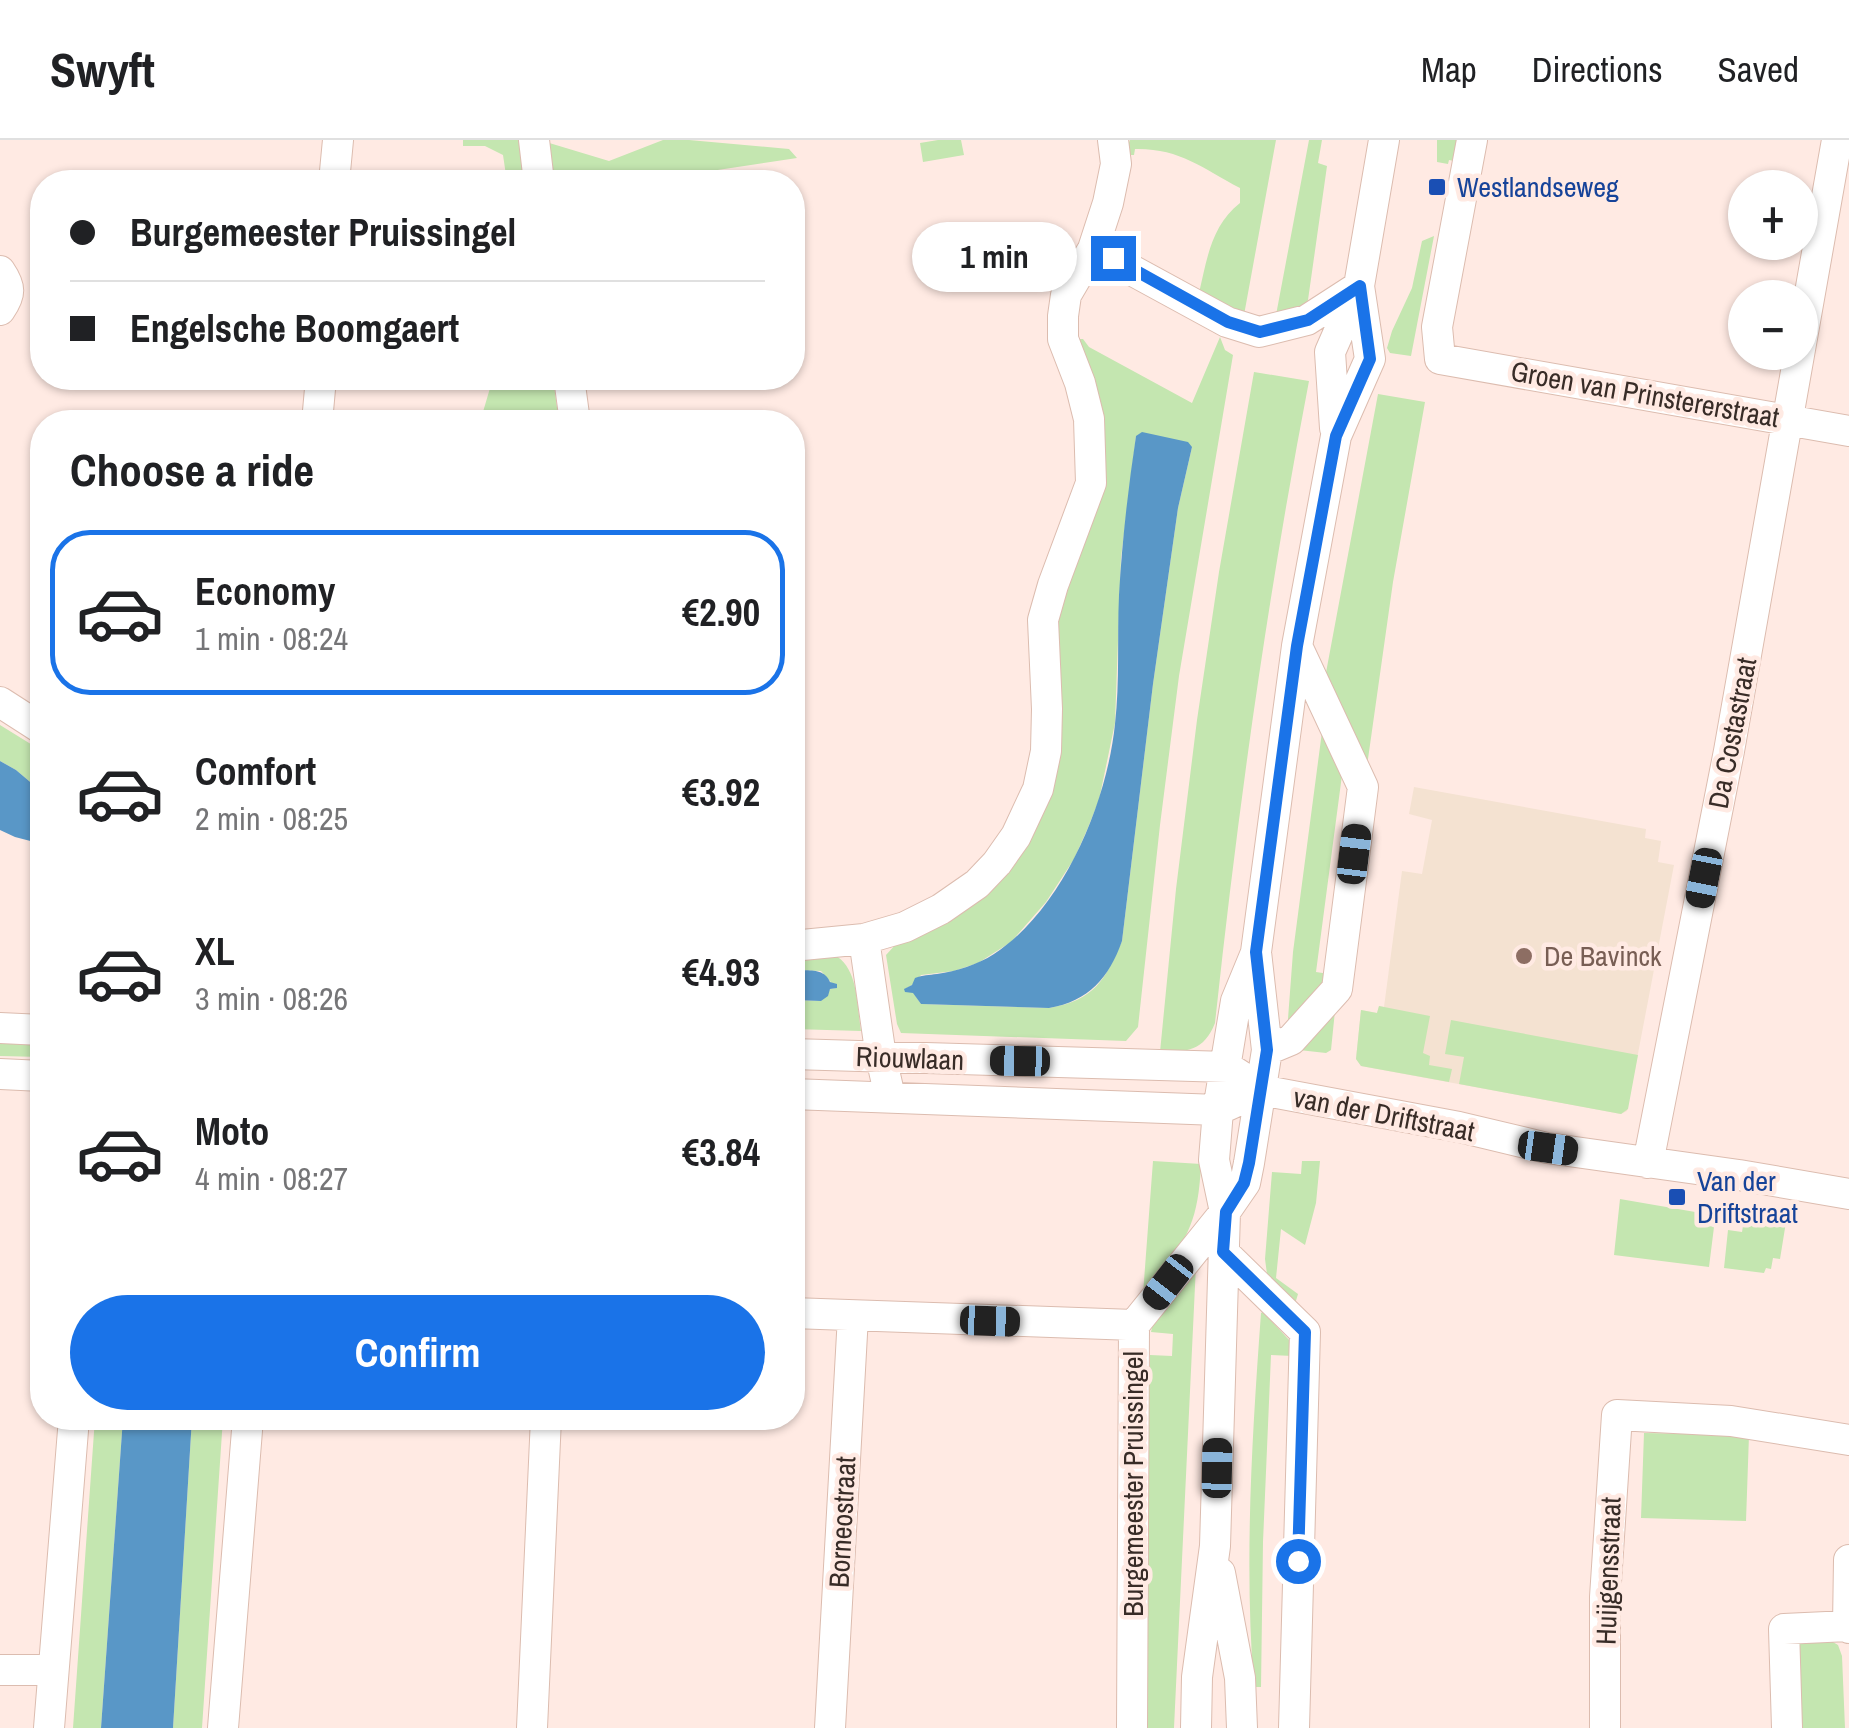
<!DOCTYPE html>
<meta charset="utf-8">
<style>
:root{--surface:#fff;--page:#f2f2f2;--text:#202124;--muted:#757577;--line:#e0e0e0;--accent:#1a73e8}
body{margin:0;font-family:"Archivo Narrow",sans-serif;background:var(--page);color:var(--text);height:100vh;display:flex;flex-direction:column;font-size:38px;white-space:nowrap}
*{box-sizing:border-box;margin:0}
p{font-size:32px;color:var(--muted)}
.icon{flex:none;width:55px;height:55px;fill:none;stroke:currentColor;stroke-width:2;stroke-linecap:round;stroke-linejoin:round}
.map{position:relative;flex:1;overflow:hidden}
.drawer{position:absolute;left:30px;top:270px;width:775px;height:1020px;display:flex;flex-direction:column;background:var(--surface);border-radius:40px;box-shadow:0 2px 8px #0004}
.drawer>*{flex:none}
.guide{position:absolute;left:30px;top:30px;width:775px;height:220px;border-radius:40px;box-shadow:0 2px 8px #0004;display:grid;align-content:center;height:220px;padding:0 40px;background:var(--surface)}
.buttons{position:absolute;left:1728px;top:30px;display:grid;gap:20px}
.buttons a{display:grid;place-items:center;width:90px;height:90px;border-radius:50%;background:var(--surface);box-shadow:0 2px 8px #0004;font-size:50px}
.end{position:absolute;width:45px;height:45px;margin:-22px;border:12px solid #1a73e8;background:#fff;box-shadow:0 0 0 5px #fff}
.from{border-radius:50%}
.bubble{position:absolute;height:70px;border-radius:35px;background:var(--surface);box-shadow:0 2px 8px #0004;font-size:32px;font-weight:800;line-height:70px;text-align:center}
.car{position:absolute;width:30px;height:60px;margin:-30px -15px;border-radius:12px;box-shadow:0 0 8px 2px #0007;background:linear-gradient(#222 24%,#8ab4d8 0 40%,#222 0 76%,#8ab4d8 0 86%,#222 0)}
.guide b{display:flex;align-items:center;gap:35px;height:95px;font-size:38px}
.guide b+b{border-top:2px solid var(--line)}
.guide i{width:25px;height:25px;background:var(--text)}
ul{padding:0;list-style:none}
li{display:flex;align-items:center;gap:30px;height:165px;margin:0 20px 15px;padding:0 20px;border:5px solid transparent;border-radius:40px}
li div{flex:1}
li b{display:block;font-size:38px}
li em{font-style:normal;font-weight:800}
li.active{border-color:var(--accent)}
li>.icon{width:90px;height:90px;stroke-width:1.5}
h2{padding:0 40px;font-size:45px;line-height:120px}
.primary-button{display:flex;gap:20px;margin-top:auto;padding:20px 40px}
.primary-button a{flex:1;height:115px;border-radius:60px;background:var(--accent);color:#fff;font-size:40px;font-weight:800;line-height:115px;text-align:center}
header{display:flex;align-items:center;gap:60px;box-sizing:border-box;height:140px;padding:0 50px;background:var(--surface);border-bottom:2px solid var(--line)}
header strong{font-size:48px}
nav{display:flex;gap:55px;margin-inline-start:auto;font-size:35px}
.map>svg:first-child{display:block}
.education{fill:#f4e2d1}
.green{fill:#c4e6b0;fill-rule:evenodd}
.water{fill:#5997c7}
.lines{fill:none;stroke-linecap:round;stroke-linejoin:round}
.minor-casing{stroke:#dcbcaf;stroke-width:32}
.minor{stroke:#fff;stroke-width:30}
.route{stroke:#1a73e8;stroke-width:12}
.transit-dot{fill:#1a4fb4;stroke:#ffeae3;stroke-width:4}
.education-dot{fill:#8d6e63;stroke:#ffeae3;stroke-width:4}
.labels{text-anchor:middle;stroke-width:9;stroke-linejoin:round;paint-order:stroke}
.transit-label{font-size:28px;fill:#164399;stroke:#ffeae3;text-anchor:start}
.street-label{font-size:28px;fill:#382c27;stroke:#ffeae3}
.education-label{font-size:28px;fill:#785e54;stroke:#ffeae3;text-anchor:start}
</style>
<header>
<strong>Swyft</strong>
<nav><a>Map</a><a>Directions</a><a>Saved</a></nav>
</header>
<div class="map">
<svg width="1849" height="1588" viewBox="0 0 1849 1588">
<rect width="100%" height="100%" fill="#ffeae3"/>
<path class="education" d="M1414,647L1646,689L1645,698L1661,701L1658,722L1674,725L1627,971L1621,974L1361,926L1356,919L1361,870L1377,873L1379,866L1384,867L1402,731L1422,734L1432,680L1409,674Z"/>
<path class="green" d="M463,0H521L529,42H507L503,15L485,6H463Z
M663,0H689L789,9L797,18L638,42H551L546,2L609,21Z
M938,0H961L964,15L923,22L920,3Z
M1130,0H1276L1244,175L1199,153C1207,119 1211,86 1240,63V48C1202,28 1179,8 1135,9L1134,15H1124Z
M1309,0H1322L1318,23L1327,26L1308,160L1303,169L1276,175Z
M1437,0H1456L1462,8L1459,22L1449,20L1448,24L1437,22Z
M1434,96L1411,216L1390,213L1387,208L1392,191L1412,148L1422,101Z
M1220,197L1225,210L1233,215L1179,536L1160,685L1138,887L1126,901L901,893L897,884L886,815L897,803L1018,715L1053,482L1079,414V199H1083L1089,207L1192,263ZM1136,296L1192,307L1178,368L1153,544L1122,801C1105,840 1095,860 1049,868L921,864L913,852L905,849L912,845L921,835L954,831L978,823L1011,802L1046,762L1074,719L1087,690L1099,660L1115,583L1121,418Z
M1254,232L1309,241C1268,454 1238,668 1215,883C1204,911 1187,912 1160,912L1176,749L1197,580L1219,432Z
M493,238H553L559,282H480Z
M1378,254L1425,262L1393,442L1367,626L1325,538Z
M1323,584L1342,635L1316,832L1329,834L1287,892L1293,812Z
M0,585L42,611V652L16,630L0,621Z
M792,811C805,812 823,810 834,815C859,827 857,868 861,891L793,889V860L821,861L830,849L836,848L821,831L793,830Z
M1336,861L1331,910L1326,913L1299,910Z
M1379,866L1430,876L1423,913L1430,916L1429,925L1452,929L1449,942L1361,926L1356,919L1361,870L1377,873Z
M1451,880L1638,915L1628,969L1621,974L1459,944L1464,917L1445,914Z
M0,898L42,900V917L0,916Z
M1153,1021L1201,1024C1198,1091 1183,1104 1143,1154Z
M1302,1021H1320L1316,1063L1305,1105L1281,1089L1276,1138L1298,1154L1295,1164L1267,1134L1265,1119L1272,1032L1301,1034Z
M1620,1059L1701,1073L1700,1084L1714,1087L1709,1127L1614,1115Z
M1744,1080L1779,1086L1780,1082H1786L1780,1119L1773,1118L1771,1129L1766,1128L1764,1133L1724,1128L1728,1090L1742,1092Z
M1196,1125L1174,1588H1138L1150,1215L1172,1216L1173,1194L1151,1192L1154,1179Z
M1263,1172L1290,1201L1293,1216L1271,1215L1263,1402L1261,1547H1254C1244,1423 1252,1297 1261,1173Z
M95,1278H123L101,1588H73Z
M192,1278H223L202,1588H173Z
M1644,1293L1749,1295L1746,1381L1641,1378Z
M1826,1498L1838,1505L1842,1516L1845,1588H1796L1799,1504L1804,1499Z"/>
<path class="water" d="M1142,292L1188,302L1192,307L1178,368L1153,544L1122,801C1109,838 1089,861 1049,868L921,864L913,853L905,852L904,849L912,845L915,838C923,835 929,835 937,834C957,831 977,825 994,814C1063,769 1107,663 1115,584C1120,541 1117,498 1119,455C1122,402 1128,349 1136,296Z
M0,621L16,630L42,652V704L15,697L0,690Z
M793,830C807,831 824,827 830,842L837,844V848L830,849L828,856L821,861L793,860Z
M123,1278H192L173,1588H101Z"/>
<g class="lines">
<g class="minor-casing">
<path id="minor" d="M534,0L539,42
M1472,0L1437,187L1440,219L1849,291
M334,42L338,0
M1093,109L1227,182L1259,192L1307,180L1358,147
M0,131C11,147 11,154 0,170
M569,238L575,282
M317,282L321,238
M1335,288L1330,212L1359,146L1384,0
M0,562L42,589
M792,806L864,799
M0,888L42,890
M1267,910L1291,900L1337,849L1363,647L1297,506
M792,914L1227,927L1241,936
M0,934L42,936
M792,954L1218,970L1261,950L1459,987L1547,1008L1739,1035L1849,1054
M890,957L881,917L864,799L905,787L941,769L977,744L997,723L1016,696L1038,649L1046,611L1047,569L1043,480L1053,445L1091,343L1089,279L1080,243L1063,199V176L1066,155L1093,109L1108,63L1116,24L1113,0
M1648,1023L1729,611L1837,0
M1223,1112L1305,1192L1294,1588
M792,1173L1134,1185
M1220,1433L1240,1538L1242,1588
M1848,1486L1849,1420
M0,1530H53
M49,1588L74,1278
M223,1588L248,1278
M532,1588L546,1278
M830,1588L853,1176
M1132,1588L1134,1185L1225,1072L1245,1043L1249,1023L1267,910L1256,812L1297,506L1336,296L1370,219L1359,146
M1196,1588L1197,1537L1215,1406L1225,1072L1214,1020L1218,970L1236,861L1255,815
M1605,1588V1457L1617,1275L1731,1281L1849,1300
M1787,1588L1784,1489L1848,1486L1849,1488"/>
</g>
<use href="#minor" class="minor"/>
</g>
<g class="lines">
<path class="route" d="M1113,118L1228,182L1260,192L1308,180L1360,146L1370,219L1336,296L1297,506L1256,812L1267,910L1249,1023L1244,1043L1226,1072L1223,1112L1305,1192L1298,1421"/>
</g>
<g class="transit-dot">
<rect x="1427" y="37" width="20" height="20" rx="5"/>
<rect x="1667" y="1047" width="20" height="20" rx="5"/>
</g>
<circle class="education-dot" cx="1524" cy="816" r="10"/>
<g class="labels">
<g class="transit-label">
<text x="1457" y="57">Westlandseweg</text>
<text x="1697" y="1051">Van der<tspan x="1697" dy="32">Driftstraat</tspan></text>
</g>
<g class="street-label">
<text transform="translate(1645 254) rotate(10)" y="10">Groen van Prinstererstraat</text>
<text transform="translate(1732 593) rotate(-79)" y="10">Da Costastraat</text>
<text transform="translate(910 918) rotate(2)" y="10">Riouwlaan</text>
<text transform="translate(1384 974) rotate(11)" y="10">van der Driftstraat</text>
<text transform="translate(1133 1344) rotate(-90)" y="10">Burgemeester Pruissingel</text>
<text transform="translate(842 1382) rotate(-87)" y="10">Borneostraat</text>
<text transform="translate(1608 1431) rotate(-88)" y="10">Huijgensstraat</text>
</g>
<g class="education-label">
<text x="1544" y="826">De Bavinck</text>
</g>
</g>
</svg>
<div class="buttons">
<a>+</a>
<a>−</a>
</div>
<i class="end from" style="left:1298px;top:1421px"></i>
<i class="end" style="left:1113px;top:118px"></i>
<div class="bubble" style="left:912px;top:82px;width:165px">1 min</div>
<i class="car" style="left:1354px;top:714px;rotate:7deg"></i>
<i class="car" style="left:1704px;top:738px;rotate:191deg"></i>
<i class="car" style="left:1020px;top:921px;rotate:271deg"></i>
<i class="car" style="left:1548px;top:1008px;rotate:98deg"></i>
<i class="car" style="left:1168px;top:1142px;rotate:218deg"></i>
<i class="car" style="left:990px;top:1181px;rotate:92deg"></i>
<i class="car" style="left:1217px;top:1328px;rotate:1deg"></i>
<div class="guide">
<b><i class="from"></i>Burgemeester Pruissingel</b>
<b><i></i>Engelsche Boomgaert</b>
</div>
<section class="drawer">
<h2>Choose a ride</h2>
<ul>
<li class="active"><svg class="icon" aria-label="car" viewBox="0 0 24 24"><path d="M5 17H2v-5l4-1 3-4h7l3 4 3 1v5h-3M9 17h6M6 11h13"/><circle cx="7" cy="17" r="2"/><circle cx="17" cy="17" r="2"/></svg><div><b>Economy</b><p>1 min · 08:24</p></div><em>€2.90</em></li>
<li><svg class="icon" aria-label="car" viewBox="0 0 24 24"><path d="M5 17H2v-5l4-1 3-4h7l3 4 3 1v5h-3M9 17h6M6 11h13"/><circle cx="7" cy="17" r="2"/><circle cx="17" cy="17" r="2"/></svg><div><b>Comfort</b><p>2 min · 08:25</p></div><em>€3.92</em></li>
<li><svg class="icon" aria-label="car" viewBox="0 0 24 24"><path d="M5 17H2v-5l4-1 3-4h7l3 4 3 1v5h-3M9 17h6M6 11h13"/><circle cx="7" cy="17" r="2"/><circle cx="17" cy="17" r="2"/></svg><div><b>XL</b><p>3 min · 08:26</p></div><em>€4.93</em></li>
<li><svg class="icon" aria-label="car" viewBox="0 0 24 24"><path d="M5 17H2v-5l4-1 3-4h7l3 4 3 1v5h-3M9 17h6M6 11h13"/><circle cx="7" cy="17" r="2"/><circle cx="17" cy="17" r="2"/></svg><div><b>Moto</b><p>4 min · 08:27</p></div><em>€3.84</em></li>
</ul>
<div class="primary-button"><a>Confirm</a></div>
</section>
</div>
